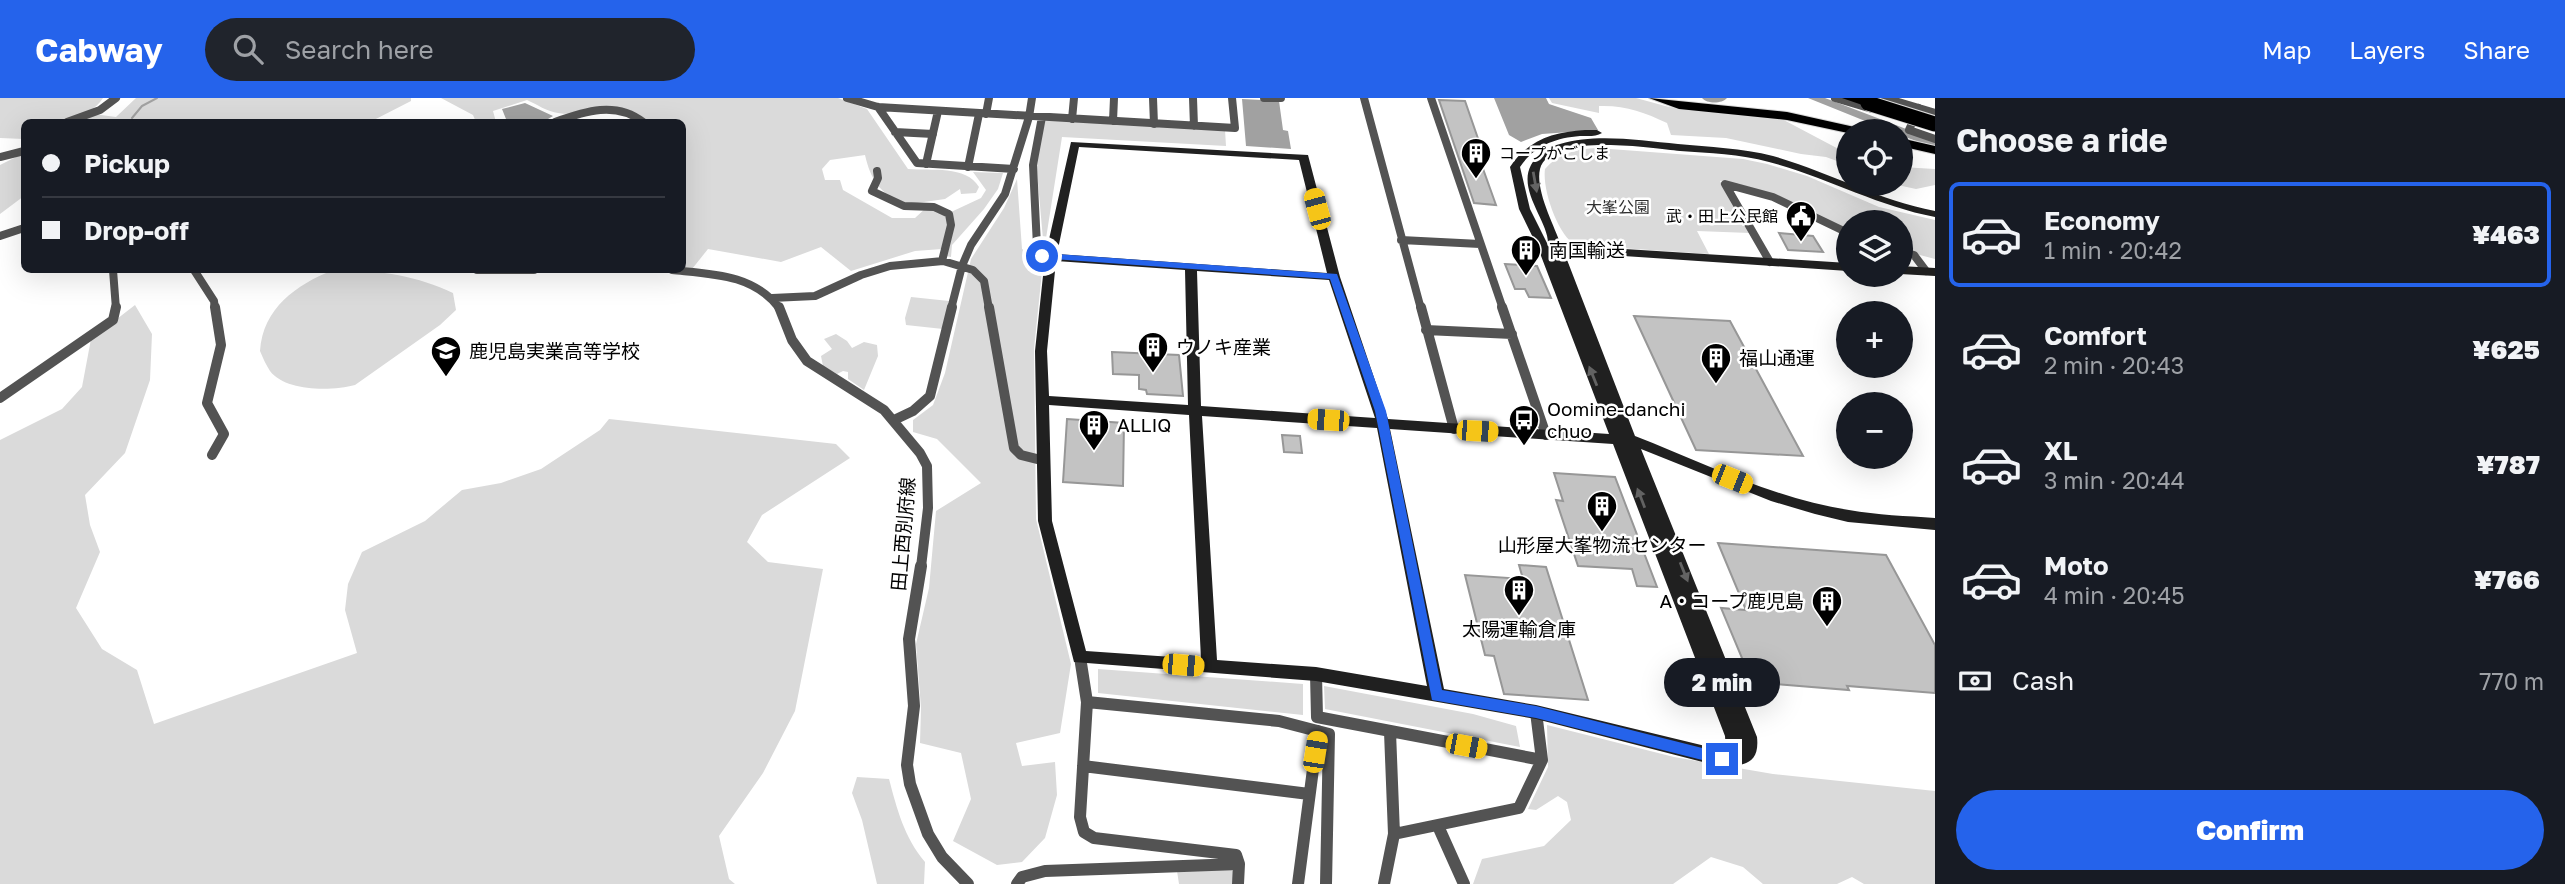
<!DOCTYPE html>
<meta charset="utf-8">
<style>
:root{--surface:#171b24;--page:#20242c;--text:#f1f3f6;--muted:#9ea1a6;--line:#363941;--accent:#2563eb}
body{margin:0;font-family:"Golos Text","Noto Sans JP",sans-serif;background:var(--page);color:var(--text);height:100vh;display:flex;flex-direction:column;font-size:26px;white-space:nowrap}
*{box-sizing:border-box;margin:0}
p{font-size:23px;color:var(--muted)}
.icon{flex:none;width:38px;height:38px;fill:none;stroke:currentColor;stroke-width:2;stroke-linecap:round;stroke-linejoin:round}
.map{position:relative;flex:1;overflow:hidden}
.sheet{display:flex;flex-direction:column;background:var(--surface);width:630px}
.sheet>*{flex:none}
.hud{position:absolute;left:21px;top:21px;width:665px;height:154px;border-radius:10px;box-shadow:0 7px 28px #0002;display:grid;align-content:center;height:154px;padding:0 21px;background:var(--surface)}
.tools{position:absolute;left:1836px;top:21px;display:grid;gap:14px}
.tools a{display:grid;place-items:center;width:77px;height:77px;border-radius:50%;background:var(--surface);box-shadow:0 7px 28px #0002;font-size:35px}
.end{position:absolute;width:32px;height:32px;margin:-16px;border:9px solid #2563eb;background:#fff;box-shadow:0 0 0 4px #fff}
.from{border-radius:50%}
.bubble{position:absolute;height:49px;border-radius:24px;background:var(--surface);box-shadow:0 7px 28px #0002;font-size:23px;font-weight:800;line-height:49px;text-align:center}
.car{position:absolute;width:21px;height:42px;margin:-21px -10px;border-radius:9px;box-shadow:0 0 5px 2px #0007;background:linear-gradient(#f5c518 24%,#345 0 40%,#f5c518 0 76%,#345 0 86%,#f5c518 0)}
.hud b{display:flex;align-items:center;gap:24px;height:66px;font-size:26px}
.hud b+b{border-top:2px solid var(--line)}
.hud i{width:18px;height:18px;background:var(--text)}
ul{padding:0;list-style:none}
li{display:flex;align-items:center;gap:21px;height:105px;margin:0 14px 10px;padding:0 7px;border:4px solid transparent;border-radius:10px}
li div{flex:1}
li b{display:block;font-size:26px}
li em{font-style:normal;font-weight:800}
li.current{border-color:var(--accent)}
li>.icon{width:63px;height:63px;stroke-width:1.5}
h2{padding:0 21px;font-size:32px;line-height:84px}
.pay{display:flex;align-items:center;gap:18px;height:77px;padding:0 21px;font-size:26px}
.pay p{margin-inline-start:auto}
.primary-button{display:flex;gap:14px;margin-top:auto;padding:14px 21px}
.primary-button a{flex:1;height:80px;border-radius:42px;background:var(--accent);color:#fff;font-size:28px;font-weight:800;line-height:80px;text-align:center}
header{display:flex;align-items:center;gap:42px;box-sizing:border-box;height:98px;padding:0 35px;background:var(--accent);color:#fff}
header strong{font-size:33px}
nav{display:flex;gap:38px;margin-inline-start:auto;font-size:24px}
.search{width:490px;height:63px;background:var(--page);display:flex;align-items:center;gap:18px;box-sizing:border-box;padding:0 24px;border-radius:38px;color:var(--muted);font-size:26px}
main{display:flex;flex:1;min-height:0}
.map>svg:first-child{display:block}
.green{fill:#dadada}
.water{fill:#a1a1a1}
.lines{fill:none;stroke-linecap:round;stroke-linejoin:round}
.stream{stroke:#a1a1a1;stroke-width:2}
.river{fill:#a1a1a1;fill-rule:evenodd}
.building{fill:#c3c3c3;stroke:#979797;stroke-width:2}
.primary-casing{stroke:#dbdbdb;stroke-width:2}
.highway-casing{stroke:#dbdbdb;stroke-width:3}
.street-far2{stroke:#535353;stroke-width:8}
.street-far1{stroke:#535353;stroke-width:10}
.street{stroke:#535353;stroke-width:12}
.secondary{fill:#202020;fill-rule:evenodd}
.primary{fill:#000;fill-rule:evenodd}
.highway{fill:#000;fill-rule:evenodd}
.highway-bridge-casing{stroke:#dbdbdb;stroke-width:17;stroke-linecap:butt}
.highway-bridge{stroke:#000;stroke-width:15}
.oneway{fill:#636363}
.route{fill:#2563eb}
.labels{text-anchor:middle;stroke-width:5;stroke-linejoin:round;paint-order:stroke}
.far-poi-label{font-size:16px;fill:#000;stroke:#fff;text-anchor:start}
.far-park-label{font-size:16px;fill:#313131;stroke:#fff}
.poi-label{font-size:19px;fill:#000;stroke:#fff;text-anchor:start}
.street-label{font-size:19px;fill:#000;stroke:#fff}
</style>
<header>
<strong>Cabway</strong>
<div class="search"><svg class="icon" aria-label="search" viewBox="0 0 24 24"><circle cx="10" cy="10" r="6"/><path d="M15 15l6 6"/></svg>Search here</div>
<nav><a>Map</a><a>Layers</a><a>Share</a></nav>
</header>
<main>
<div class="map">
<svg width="1935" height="786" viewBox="0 0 1935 786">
<rect width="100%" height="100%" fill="#fff"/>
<path class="green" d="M0,0H103C89,23 48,24 24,24V41L0,40Z
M136,0H411V3L370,24H73L93,16L116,19Z
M441,0H838L867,11L908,71C931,73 966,67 979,89L976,95L961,96L960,91L945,101L903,107C880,94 871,83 865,57L830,62L822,71L825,82H840L843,92L892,120H915L927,109L951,114L981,100L986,92L973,74L1003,75L998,91L984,111L952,147L951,159L946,158L942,151L915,153L851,173L821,149L781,164L708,151L692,171L683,170L682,24H642L640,18C599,0 592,20 558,15C548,14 536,6 527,2L493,13L496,24H476L473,17Z
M1549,0H1636L1669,9L1780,20L1848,56V67L1826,59L1801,56L1726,40L1671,37L1667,25C1644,14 1625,7 1599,8V15L1552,5Z
M1045,22L1225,32L1226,48L1062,39L1044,153L1036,62Z
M1597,50L1743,61L1767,66L1807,78L1879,109L1935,122V161L1901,152L1900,124H1848V133C1806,112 1767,89 1720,83L1750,135L1697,133L1709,156L1576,147C1558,138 1542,91 1545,71C1559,55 1577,51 1597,50Z
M24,55V98L0,116V67Z
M1901,69L1935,71V87L1916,91L1893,86H1900Z
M1017,81L1022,151L1043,164L1034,251L1036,421L1071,566L1060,635L1016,645L1022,668L1055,664L1057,697L1045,740L1022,764L997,767L953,743L971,701L961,655L920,645L921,610L916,546L929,490L936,413L981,385L937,341L913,334V322L933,307L945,275L971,161L1004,110Z
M333,172C374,171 416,177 453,195L456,212L440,227L355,287C332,293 286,294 270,273C266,267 263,260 260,253C263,210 296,187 333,172Z
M911,199L949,203L943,231L906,227L905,220Z
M135,207L152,236L150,282L125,355L85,397L90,427L100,454L76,510L102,551L137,572L154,626L357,555L345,512L348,486L362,454L425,423L462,392L501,385L541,371L600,332L609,321L836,346L850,360L762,417L747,444L768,464L823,471L795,613L763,675L719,738L729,781L735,786H0V342L62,311L82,289L91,241Z
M836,236L847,243L852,250L864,244L877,247L878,258L864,292L848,281V274L843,273L837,276L823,268L821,258L832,251L824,241Z
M1098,571L1303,586V617L1098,595Z
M1324,588L1473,616L1516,628L1520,649L1325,611Z
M1547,627L1674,659L1773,676L1935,693V786H1864L1852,779L1837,786H1763L1743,769L1711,759L1673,786H1473L1482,761L1544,748L1571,722L1567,704L1558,698L1536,712L1528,711L1548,669Z
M857,679L889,681C897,711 904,739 925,764L924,786H877L862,722L852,695Z
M1230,771L1234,774L1232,786H1179L1177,773Z"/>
<path class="water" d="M1494,0H1546L1549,6L1591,20L1598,32L1542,36L1521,44L1509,37Z
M1242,1L1279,3L1283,32L1288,33L1291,51L1246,48Z
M525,5L553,18L543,24H504L506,21L502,11Z"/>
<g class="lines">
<path class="stream" d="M132,20L142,8L157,0"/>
<path class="river" d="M1702,0H1727C1722,6 1707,6 1702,0Z
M1808,0H1825L1935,42V50L1900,37V33H1890Z"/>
</g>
<path class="building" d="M1439,2L1465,3L1483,55L1477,54L1496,107L1474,105Z
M1779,135L1813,138L1823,154L1788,152Z
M1505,166L1537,168L1551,200L1529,199L1525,191H1515Z
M1634,218L1730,223L1803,358L1696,352Z
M1112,254L1179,257L1183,298L1147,296L1146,292L1139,291V277L1113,276Z
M1067,321L1124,325L1123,388L1063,384Z
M1282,337L1300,338L1302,355L1284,354Z
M1554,375L1615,379L1657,489L1637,488L1632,471L1578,468L1556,402L1563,403Z
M1718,445L1886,457L1935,547V595L1847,588L1849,592L1752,584L1721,510L1746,512Z
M1519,467L1546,469L1588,602L1504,596L1494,558L1485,557L1465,477L1523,481Z"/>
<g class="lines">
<g class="primary-casing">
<path id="primary" d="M1649,0L1787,14L1859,30L1861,33L1848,35L1787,22L1679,11Z
M1900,40L1935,48V56L1900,48Z"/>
</g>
<g class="highway-casing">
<path id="highway" d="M1842,0H1865L1875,5L1868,9Z"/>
</g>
<path class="street-far2" d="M847,0L878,9L1235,30L1232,0
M1153,0L1154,26
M1193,0L1194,28
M1264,0H1281
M1364,0L1421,211
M1431,0L1503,211
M1835,0L1872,11
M1885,0L1935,15
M878,9L917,65L1014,71
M1919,10L1909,32L1935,41
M986,16L989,0
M1042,19L1033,67L1037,148L1039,156L1051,159
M1072,21L1074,0
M1113,23L1114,0
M67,24L100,12L116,0
M555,24C585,13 616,3 643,24
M895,34L933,36
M0,59L24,53
M926,66L938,13
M968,69L979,16
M877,73L878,80L872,93L904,108L934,109L949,116L951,127L942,163
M0,138L24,130
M1401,142L1480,146
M1900,153L1914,157L1926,173
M1770,164L1725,86L1773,99L1848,135
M113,172L116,211
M194,172L214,203L215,211
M477,172H534
M672,172C712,176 754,176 780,211
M772,200L815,198L861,177L890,168L943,163L973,172L984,183L989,211
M951,211L962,168L971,147L1005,96L1029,19L1032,0"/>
<path class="street-far1" d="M779,209L792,242L807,263L884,312L920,355L927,368L928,410L921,469
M989,209L1014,350L1021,357L1045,363
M1421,209L1454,331
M1502,209L1546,337
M1426,232L1512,236
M0,300L113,222L116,209
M894,322L913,313L930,298L952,209
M212,357L224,336L207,305L221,247L215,209"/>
<path class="street" d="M921,468L909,541L914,608L907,667L910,686L928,736L942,759L968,786
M1080,559L1087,604L1080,719L1084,734L1094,740L1236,757L1239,766L1238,786
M1316,576L1317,619L1542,662
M1087,604L1279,623L1329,636L1326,786
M1390,634L1394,736
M1083,668L1309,696
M1438,728L1464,786
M1017,786L1022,779L1045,773L1239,766
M1298,786L1318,633
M1384,786L1394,736L1519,710L1542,662L1536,614"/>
<path class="secondary" d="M1585,32H1597L1602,35C1596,39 1588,38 1580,38C1555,40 1534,48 1520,69L1530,111L1548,147C1550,125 1517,93 1531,67C1537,56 1548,49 1560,46C1598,35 1640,43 1678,46C1709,49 1742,50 1773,58C1829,74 1878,102 1935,113V119C1877,108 1826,79 1769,64C1740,56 1709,55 1680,53C1651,50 1550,34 1540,71C1535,92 1554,127 1561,147L1848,165V173L1564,154L1635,338C1704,365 1775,401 1849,412C1877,417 1907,418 1935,420V432L1848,424L1815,416L1771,403L1641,351L1757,639C1760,667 1743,667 1722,669L1536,621L1316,583L1074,564L1038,423L1035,253L1045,159L1071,44L1308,57L1340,179L1388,321L1609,336L1538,150L1519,111L1510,69C1528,42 1553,34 1585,32ZM1079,49L1299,62L1327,175L1057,156ZM1056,163L1185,172L1188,307L1049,298L1047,253ZM1197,173L1329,182L1375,320L1201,308ZM1049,307L1189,317L1201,561L1086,553L1052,423ZM1202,318L1377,330L1427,588L1316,569L1217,562ZM1390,331L1613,346L1725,638L1726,653L1536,607L1444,591Z
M1900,168L1935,170V178L1900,176Z"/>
<use href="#primary" class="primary"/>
<use href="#highway" class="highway"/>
<g class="highway-bridge-casing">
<path id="highway-bridge" d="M1868,5L1935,26"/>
</g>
<use href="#highway-bridge" class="highway-bridge"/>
</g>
<defs><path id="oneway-solid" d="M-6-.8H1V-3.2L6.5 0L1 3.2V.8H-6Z" transform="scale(1.75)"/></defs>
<g class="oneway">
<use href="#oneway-solid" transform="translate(1535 84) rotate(80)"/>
<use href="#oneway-solid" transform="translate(1593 278) rotate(-112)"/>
<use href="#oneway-solid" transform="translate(1641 400) rotate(-111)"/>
<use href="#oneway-solid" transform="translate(1684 474) rotate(68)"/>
</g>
<path class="route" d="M1042,155L1337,176L1386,313L1442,592L1536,608L1722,655L1729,661L1727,666L1722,667L1536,620L1432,602L1375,313L1330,181L1039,160L1037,158Z"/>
<defs>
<g id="building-pin" transform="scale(1.575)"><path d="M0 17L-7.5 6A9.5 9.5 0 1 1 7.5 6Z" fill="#000" stroke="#fff"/><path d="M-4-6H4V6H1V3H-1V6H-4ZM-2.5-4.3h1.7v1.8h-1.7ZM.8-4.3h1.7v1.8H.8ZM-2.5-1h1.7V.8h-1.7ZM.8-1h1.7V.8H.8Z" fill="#fff"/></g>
<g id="civic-pin" transform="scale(1.575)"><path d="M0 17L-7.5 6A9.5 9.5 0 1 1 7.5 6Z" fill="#000" stroke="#fff"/><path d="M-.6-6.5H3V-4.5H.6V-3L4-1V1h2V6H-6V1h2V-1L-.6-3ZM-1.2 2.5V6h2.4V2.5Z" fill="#fff"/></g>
<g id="school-pin" transform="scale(1.575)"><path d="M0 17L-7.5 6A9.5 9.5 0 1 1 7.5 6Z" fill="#000" stroke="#fff"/><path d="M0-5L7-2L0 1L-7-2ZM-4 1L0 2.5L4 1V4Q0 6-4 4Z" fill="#fff"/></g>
<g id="bus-pin" transform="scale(1.575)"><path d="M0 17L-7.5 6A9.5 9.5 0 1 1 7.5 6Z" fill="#000" stroke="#fff"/><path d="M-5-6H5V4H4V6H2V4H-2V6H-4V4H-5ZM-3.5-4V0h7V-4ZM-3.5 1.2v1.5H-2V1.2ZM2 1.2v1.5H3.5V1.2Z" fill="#fff"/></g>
</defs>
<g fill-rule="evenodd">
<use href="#building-pin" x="1476" y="55"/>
<use href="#civic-pin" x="1801" y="118"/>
<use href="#building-pin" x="1526" y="152"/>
<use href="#building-pin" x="1153" y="249"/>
<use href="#school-pin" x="446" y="253"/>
<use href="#building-pin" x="1716" y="260"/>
<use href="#bus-pin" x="1524" y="322"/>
<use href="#building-pin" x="1094" y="327"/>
<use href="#building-pin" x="1602" y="408"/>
<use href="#building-pin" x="1519" y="492"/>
<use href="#building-pin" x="1827" y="503"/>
</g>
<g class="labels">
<g class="far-poi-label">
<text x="1499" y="61">コープかごしま</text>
<text x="1778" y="124" text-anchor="end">武・田上公民館</text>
</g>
<g class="far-park-label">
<text x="1618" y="115">大峯公園</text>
</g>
<g class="poi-label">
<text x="1549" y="159">南国輸送</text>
<text x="1176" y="256">ウノキ産業</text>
<text x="469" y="260">鹿児島実業高等学校</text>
<text x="1739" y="267">福山通運</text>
<text x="1547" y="318">Oomine-danchi<tspan x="1547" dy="22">chuo</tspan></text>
<text x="1117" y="334">ALLIQ</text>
<text x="1602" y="454" text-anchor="middle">山形屋大峯物流センター</text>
<text x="1804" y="510" text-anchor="end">A・コープ鹿児島</text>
<text x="1519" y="538" text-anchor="middle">太陽運輸倉庫</text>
</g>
<g class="street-label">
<text transform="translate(903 436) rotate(-85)" y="7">田上西別府線</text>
</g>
</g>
</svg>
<div class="tools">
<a><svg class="icon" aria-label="locate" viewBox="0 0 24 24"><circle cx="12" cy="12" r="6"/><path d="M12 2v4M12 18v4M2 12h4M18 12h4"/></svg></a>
<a><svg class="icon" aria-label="layers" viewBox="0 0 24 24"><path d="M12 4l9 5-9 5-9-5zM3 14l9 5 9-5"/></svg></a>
<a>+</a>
<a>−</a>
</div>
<i class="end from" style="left:1042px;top:158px"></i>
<i class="end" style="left:1722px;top:661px"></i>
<div class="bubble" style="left:1664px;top:560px;width:116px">2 min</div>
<i class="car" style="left:1317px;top:111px;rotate:345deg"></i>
<i class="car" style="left:1328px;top:322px;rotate:274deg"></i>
<i class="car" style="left:1477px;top:333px;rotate:93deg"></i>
<i class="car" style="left:1732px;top:381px;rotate:112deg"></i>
<i class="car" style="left:1183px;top:567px;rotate:95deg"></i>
<i class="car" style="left:1466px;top:648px;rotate:101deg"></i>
<i class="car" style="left:1315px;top:654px;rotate:9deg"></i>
<div class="hud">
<b><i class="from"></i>Pickup</b>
<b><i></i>Drop-off</b>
</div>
</div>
<section class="sheet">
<h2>Choose a ride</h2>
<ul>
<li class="current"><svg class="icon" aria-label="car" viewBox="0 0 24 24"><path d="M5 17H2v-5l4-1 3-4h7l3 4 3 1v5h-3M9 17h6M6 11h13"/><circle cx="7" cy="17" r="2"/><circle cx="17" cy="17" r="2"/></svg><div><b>Economy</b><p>1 min · 20:42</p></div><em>¥463</em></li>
<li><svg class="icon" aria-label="car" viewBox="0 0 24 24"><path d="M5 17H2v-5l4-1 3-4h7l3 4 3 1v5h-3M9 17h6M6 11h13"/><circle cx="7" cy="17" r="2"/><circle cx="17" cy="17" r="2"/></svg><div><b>Comfort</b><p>2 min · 20:43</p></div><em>¥625</em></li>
<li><svg class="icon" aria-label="car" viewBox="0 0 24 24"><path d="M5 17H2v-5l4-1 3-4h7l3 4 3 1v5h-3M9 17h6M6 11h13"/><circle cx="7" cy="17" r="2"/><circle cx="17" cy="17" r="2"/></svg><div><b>XL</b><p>3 min · 20:44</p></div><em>¥787</em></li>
<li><svg class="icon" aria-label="car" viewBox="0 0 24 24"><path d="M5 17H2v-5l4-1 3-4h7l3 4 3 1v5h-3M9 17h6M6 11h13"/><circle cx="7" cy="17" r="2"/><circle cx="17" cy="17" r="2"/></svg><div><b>Moto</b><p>4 min · 20:45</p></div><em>¥766</em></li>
</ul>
<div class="pay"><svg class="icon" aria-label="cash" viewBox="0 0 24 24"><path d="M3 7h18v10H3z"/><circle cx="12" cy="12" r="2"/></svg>Cash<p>770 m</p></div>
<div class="primary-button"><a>Confirm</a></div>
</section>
</main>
